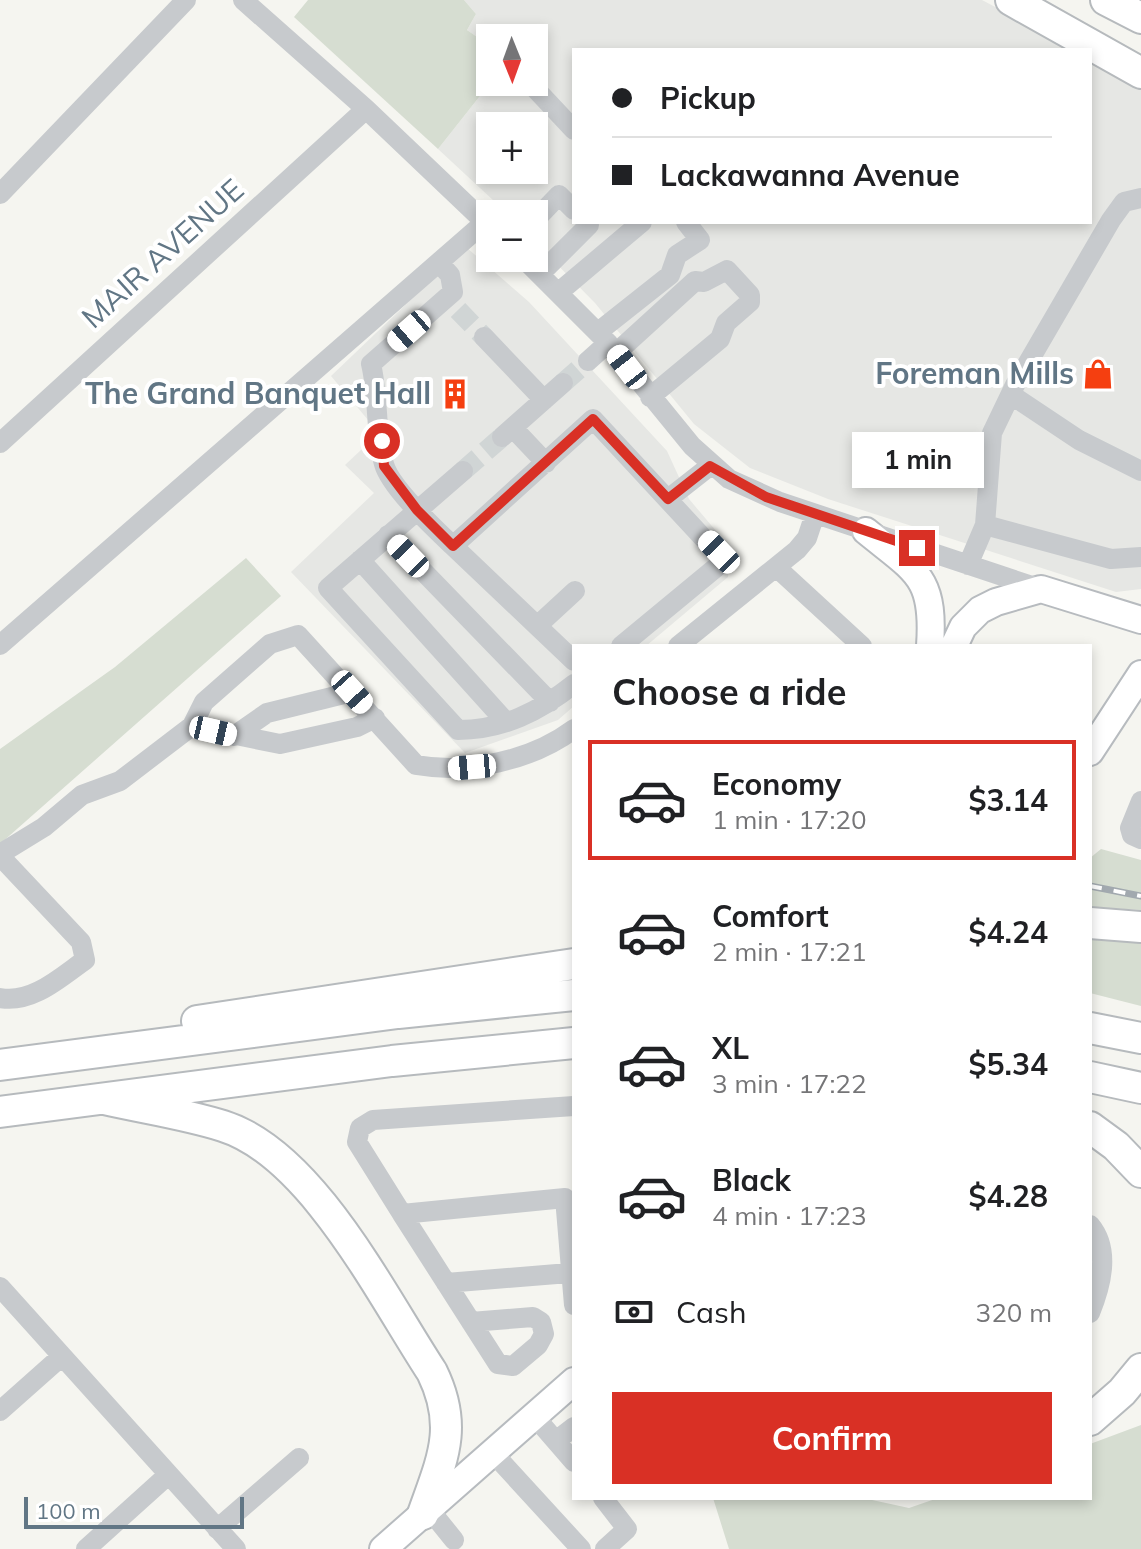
<!DOCTYPE html>
<meta charset="utf-8">
<style>
:root{--surface:#fff;--page:#f2f2f2;--text:#202124;--muted:#757577;--line:#e0e0e0;--accent:#d93025}
body{margin:0;font-family:Mulish,sans-serif;background:var(--page);color:var(--text);height:100vh;display:flex;flex-direction:column;font-size:30px;white-space:nowrap}
*{box-sizing:border-box;margin:0}
p{font-size:26px;color:var(--muted)}
.icon{flex:none;width:44px;height:44px;fill:none;stroke:currentColor;stroke-width:2;stroke-linecap:round;stroke-linejoin:round}
.map{position:relative;flex:1;overflow:hidden}
.drawer{position:absolute;left:572px;top:644px;width:520px;height:856px;display:flex;flex-direction:column;background:var(--surface);border-radius:0px;box-shadow:0 4px 12px #0003}
.drawer>*{flex:none}
.guide{position:absolute;left:572px;top:48px;width:520px;height:176px;border-radius:0px;box-shadow:0 4px 12px #0003;display:grid;align-content:center;height:176px;padding:0 40px;background:var(--surface)}
.needle{width:52px;rotate:179deg}
.tools{position:absolute;left:476px;top:24px;display:grid;gap:16px}
.tools a{display:grid;place-items:center;width:72px;height:72px;border-radius:0px;background:var(--surface);box-shadow:0 4px 12px #0003;font-size:40px}
.scale{position:absolute;left:24px;bottom:20px;width:220px;box-sizing:border-box;padding-left:8px;border:4px solid #617685;border-top:0;font-size:22px;line-height:28px;white-space:nowrap;color:#617685;-webkit-text-stroke:6px #fff;paint-order:stroke}
.end{position:absolute;width:36px;height:36px;margin:-18px;border:10px solid #d93025;background:#fff;box-shadow:0 0 0 4px #fff}
.from{border-radius:50%}
.bubble{position:absolute;height:56px;border-radius:0px;background:var(--surface);box-shadow:0 4px 12px #0003;font-size:26px;font-weight:700;line-height:56px;text-align:center}
.car{position:absolute;width:24px;height:48px;margin:-24px -12px;border-radius:10px;box-shadow:0 0 6px 2px #0007;background:linear-gradient(#fff 24%,#345 0 40%,#fff 0 76%,#345 0 86%,#fff 0)}
.guide b{display:flex;align-items:center;gap:28px;height:76px;font-size:30px}
.guide b+b{border-top:2px solid var(--line)}
.guide i{width:20px;height:20px;background:var(--text)}
ul{padding:0;list-style:none}
li{display:flex;align-items:center;gap:24px;height:120px;margin:0 16px 12px;padding:0 24px;border:4px solid transparent;border-radius:0px}
li div{flex:1}
li b{display:block;font-size:30px}
li em{font-style:normal;font-weight:700}
li.on{border-color:var(--accent)}
li>.icon{width:72px;height:72px;stroke-width:1.5}
h2{padding:0 40px;font-size:36px;line-height:96px}
.pay{display:flex;align-items:center;gap:20px;height:88px;padding:0 40px;font-size:30px}
.pay p{margin-inline-start:auto}
.primary-button{display:flex;gap:16px;margin-top:auto;padding:16px 40px}
.primary-button a{flex:1;height:92px;border-radius:0px;background:var(--accent);color:#fff;font-size:32px;font-weight:700;line-height:92px;text-align:center}
.map>svg:first-child{display:block}
.built{fill:#e6e7e4;fill-rule:evenodd}
.green{fill:#d6ddd1}
.lines{fill:none;stroke-linecap:round;stroke-linejoin:round}
.minor-tunnel{stroke:#d0d5d5;stroke-width:20;stroke-dasharray:20 10;stroke-linecap:butt}
.major-casing{stroke:#b7bbbf;stroke-width:30}
.highway-casing{stroke:#b6babd;stroke-width:34}
.minor{stroke:#c7cacd;stroke-width:20}
.major{stroke:#fff;stroke-width:26}
.highway{stroke:#fff;stroke-width:30}
.rail-casing{stroke:#a2a9af;stroke-width:7}
.rail{stroke:#fff;stroke-width:4;stroke-dasharray:12;stroke-linecap:butt}
.route{stroke:#d93025;stroke-width:10}
.labels{text-anchor:middle;stroke-width:8;stroke-linejoin:round;paint-order:stroke}
.street-label{font-size:30px;fill:#617685;stroke:#fff}
.poi-label{font-size:30px;font-weight:bold;fill:#617685;stroke:#fff;text-anchor:end}
</style>
<div class="map">
<svg width="1141" height="1549" viewBox="0 0 1141 1549">
<rect width="100%" height="100%" fill="#f5f5f0"/>
<path class="built" d="M464,0H982L1077,50H574V222H1090V57L1141,86V589L1116,592L828,499L750,468L694,424L595,303L534,241V214H508L438,149L491,82H534V38H490V46L467,30L476,14ZM490,126H534V170H490Z
M466,247L529,302L667,451L689,499L728,545V577L646,646H574V706L558,720L465,753L291,572L374,493L345,465L379,433L331,376Z"/>
<path class="green" d="M308,0H464L476,14L467,30L490,46L491,82L438,149L294,17Z
M246,558L281,596L0,844V749L115,667Z
M1101,849L1141,860V910L1090,907V858Z
M1090,937L1141,940V1006L1090,993Z
M1141,1425V1549H729L713,1498H863L909,1508L938,1498H1090V1444Z"/>
<g class="lines">
<path class="minor-tunnel" d="M458,310L484,337
M563,383L588,361
M463,471L502,437"/>
<g class="major-casing">
<path id="major" d="M866,531C916,572 935,576 930,646
M954,646L963,627L980,610L996,602L1041,589L1141,620
M1090,752L1141,674
M383,1549L574,1381"/>
</g>
<g class="highway-casing">
<path id="highway" d="M1011,0L1141,73
M1106,0L1141,18
M1090,923L1141,927
M197,1021L574,964
M1090,1028L1141,1038
M0,1065L398,1013L574,995
M1090,1077L1141,1088
M104,1099C143,1108 185,1114 223,1126C312,1154 382,1296 432,1372C459,1427 442,1460 423,1514
M0,1112L392,1061L574,1043
M1090,1127L1116,1146L1141,1172
M1090,1420L1122,1392L1141,1369"/>
</g>
<path class="minor" d="M243,0L366,109L490,227
M506,36L507,38
M529,82L574,130
M0,194L186,0
M534,221L559,195L574,210
M523,258L608,343L692,446L729,479L780,502L1041,589
M439,263L450,275L453,292L371,364C379,397 375,433 384,464C390,487 435,529 453,546L593,419L720,556L719,565L621,646
M540,274L589,225L586,222
M559,292L642,222
M598,332L670,275L677,255L700,240L686,222
M484,337L544,400
M616,353L695,281L704,282L727,270L750,295V302L726,323L720,339L650,397
M588,361L608,343
M1013,396L1079,440L1141,471
M513,428L546,463
M502,437L563,383
M0,443L366,109
M463,471L328,588L458,730C503,730 540,711 574,684
M668,499L710,466
M985,525L992,433L1015,385L1111,220L1124,202L1141,198
M388,535L550,702
M453,546L574,661
M360,560L506,722
M968,565L985,525L1111,559L1141,557
M776,567L862,646
M537,626L575,591
M0,645L485,222
M678,646L797,550L807,538L815,514
M192,726L280,744L357,727L375,718
M234,736L267,713L352,692
M1141,801L1130,828L1132,835L1141,839
M0,854L44,827L82,795L120,781L192,726L204,702L270,644L298,635L416,765C468,774 531,761 574,729
M0,856L81,942L85,960C61,977 32,1004 0,998
M574,1106L373,1120L360,1128L357,1142L402,1214L565,1198L574,1305
M402,1214L498,1364L513,1366L538,1345L544,1334L541,1322L533,1317L471,1322
M1090,1225C1111,1250 1101,1286 1090,1313
M446,1283L569,1273
M0,1287L236,1549
M0,1411L62,1356
M535,1417L574,1462
M557,1440L574,1427
M493,1453L581,1549
M603,1498L627,1529L605,1549
M429,1509L454,1540
M217,1529L299,1458
M86,1549L168,1475"/>
<use href="#major" class="major"/>
<use href="#highway" class="highway"/>
<g class="rail-casing">
<path id="rail" d="M1090,886L1141,896"/>
</g>
<use href="#rail" class="rail"/>
</g>
<g class="lines">
<path class="route" d="M382,441L384,466L417,510L453,546L593,419L668,499L710,466L766,497L917,548"/>
</g>
<defs>
<g id="shop-bare" transform="scale(2.4)"><path d="M-5-2.5h2.3a2.7 3.5 0 0 1 5.4 0H5L5.5 6h-11ZM-1.5-2.5h3a1.5 2.3 0 0 0-3 0Z" fill="#f53f10" stroke="#fff" stroke-width="2.5" paint-order="stroke"/></g>
<g id="building-bare" transform="scale(2.4)"><path d="M-4-6H4V6H1V3H-1V6H-4ZM-2.5-4.3h1.7v1.8h-1.7ZM.8-4.3h1.7v1.8H.8ZM-2.5-1h1.7V.8h-1.7ZM.8-1h1.7V.8H.8Z" fill="#f53f10" stroke="#fff" stroke-width="2.5" paint-order="stroke"/></g>
</defs>
<g fill-rule="evenodd">
<use href="#shop-bare" x="1098" y="374"/>
<use href="#building-bare" x="455" y="394"/>
</g>
<g class="labels">
<g class="street-label">
<text transform="translate(163 254) rotate(-42)" y="10">MAIR AVENUE</text>
</g>
<g class="poi-label">
<text x="1074" y="384">Foreman Mills</text>
<text x="431" y="404">The Grand Banquet Hall</text>
</g>
</g>
</svg>
<div class="tools">
<a><svg class="needle" viewBox="-14 -14 28 28"><path d="M0-13l5 13h-10z" fill="#e53935"/><path d="M0 13l5-13h-10z" fill="#757577"/></svg></a>
<a>+</a>
<a>−</a>
</div>
<div class="scale">100 m</div>
<i class="end from" style="left:382px;top:441px"></i>
<i class="end" style="left:917px;top:548px"></i>
<div class="bubble" style="left:852px;top:432px;width:132px">1 min</div>
<i class="car" style="left:409px;top:331px;rotate:229deg"></i>
<i class="car" style="left:627px;top:367px;rotate:322deg"></i>
<i class="car" style="left:719px;top:552px;rotate:316deg"></i>
<i class="car" style="left:408px;top:556px;rotate:316deg"></i>
<i class="car" style="left:352px;top:692px;rotate:138deg"></i>
<i class="car" style="left:213px;top:731px;rotate:103deg"></i>
<i class="car" style="left:472px;top:767px;rotate:265deg"></i>
<div class="guide">
<b><i class="from"></i>Pickup</b>
<b><i></i>Lackawanna Avenue</b>
</div>
<section class="drawer">
<h2>Choose a ride</h2>
<ul>
<li class="on"><svg class="icon" aria-label="car" viewBox="0 0 24 24"><path d="M5 17H2v-5l4-1 3-4h7l3 4 3 1v5h-3M9 17h6M6 11h13"/><circle cx="7" cy="17" r="2"/><circle cx="17" cy="17" r="2"/></svg><div><b>Economy</b><p>1 min · 17:20</p></div><em>$3.14</em></li>
<li><svg class="icon" aria-label="car" viewBox="0 0 24 24"><path d="M5 17H2v-5l4-1 3-4h7l3 4 3 1v5h-3M9 17h6M6 11h13"/><circle cx="7" cy="17" r="2"/><circle cx="17" cy="17" r="2"/></svg><div><b>Comfort</b><p>2 min · 17:21</p></div><em>$4.24</em></li>
<li><svg class="icon" aria-label="car" viewBox="0 0 24 24"><path d="M5 17H2v-5l4-1 3-4h7l3 4 3 1v5h-3M9 17h6M6 11h13"/><circle cx="7" cy="17" r="2"/><circle cx="17" cy="17" r="2"/></svg><div><b>XL</b><p>3 min · 17:22</p></div><em>$5.34</em></li>
<li><svg class="icon" aria-label="car" viewBox="0 0 24 24"><path d="M5 17H2v-5l4-1 3-4h7l3 4 3 1v5h-3M9 17h6M6 11h13"/><circle cx="7" cy="17" r="2"/><circle cx="17" cy="17" r="2"/></svg><div><b>Black</b><p>4 min · 17:23</p></div><em>$4.28</em></li>
</ul>
<div class="pay"><svg class="icon" aria-label="cash" viewBox="0 0 24 24"><path d="M3 7h18v10H3z"/><circle cx="12" cy="12" r="2"/></svg>Cash<p>320 m</p></div>
<div class="primary-button"><a>Confirm</a></div>
</section>
</div>
